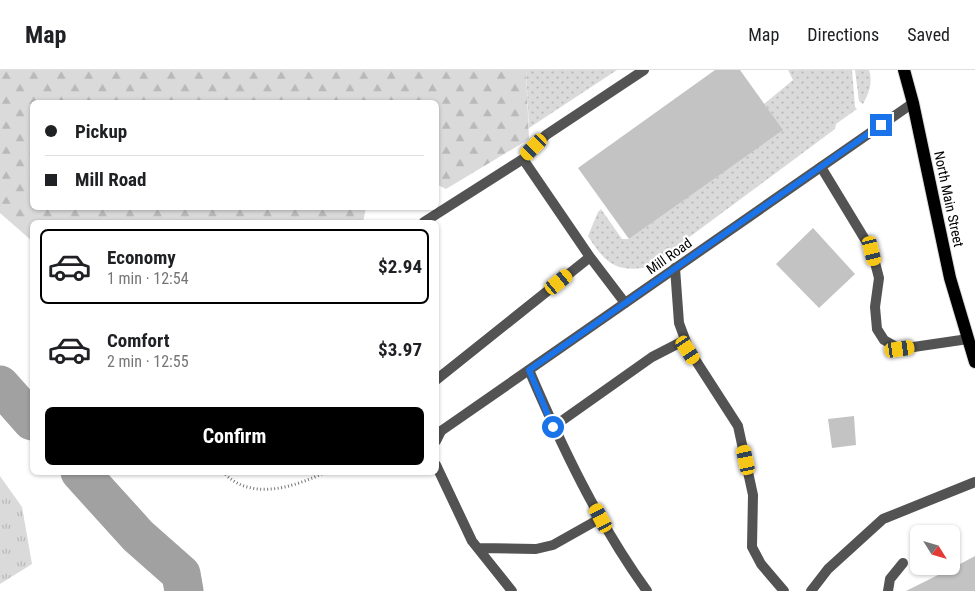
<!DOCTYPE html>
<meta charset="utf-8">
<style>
:root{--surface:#fff;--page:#f2f2f2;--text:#202124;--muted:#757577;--line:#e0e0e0;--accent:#000}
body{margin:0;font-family:"Roboto Condensed",sans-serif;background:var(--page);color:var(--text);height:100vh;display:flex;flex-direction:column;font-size:19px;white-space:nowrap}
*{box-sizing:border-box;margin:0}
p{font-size:16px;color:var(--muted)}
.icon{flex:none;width:28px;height:28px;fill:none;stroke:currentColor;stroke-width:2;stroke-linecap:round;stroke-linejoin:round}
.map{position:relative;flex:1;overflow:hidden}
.side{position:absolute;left:30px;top:150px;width:409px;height:255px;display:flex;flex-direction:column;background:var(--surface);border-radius:8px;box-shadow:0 1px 4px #0004}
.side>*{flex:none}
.banner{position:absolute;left:30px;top:30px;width:409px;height:110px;border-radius:8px;box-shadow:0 1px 4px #0004;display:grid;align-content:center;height:110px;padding:0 15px;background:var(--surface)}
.needle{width:32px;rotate:127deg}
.tools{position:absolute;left:910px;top:455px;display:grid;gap:10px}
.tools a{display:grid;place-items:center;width:50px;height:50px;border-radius:8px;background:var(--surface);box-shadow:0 1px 4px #0004;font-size:25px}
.end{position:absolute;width:22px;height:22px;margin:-11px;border:6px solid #1a73e8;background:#fff;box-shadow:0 0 0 2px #fff}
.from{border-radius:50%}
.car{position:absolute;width:15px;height:30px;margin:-15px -8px;border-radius:6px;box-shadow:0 0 4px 1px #0007;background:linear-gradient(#f5c518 24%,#345 0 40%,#f5c518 0 76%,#345 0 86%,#f5c518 0)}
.banner b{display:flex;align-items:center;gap:18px;height:48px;font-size:19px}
.banner b+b{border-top:1px solid var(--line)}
.banner i{width:12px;height:12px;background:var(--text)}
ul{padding:9px 0 0;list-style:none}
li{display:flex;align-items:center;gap:15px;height:75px;margin:0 10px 8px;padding:0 5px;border:2px solid transparent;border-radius:8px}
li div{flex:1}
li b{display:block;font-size:19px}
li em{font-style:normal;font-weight:700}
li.active{border-color:var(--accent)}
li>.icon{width:45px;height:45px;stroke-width:1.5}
.action{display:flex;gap:10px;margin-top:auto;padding:10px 15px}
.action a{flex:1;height:58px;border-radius:8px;background:var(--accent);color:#fff;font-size:20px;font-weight:700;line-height:58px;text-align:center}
header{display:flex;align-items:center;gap:30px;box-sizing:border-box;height:70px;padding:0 25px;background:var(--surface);border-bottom:1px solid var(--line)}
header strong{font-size:24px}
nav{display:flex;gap:28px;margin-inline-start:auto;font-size:18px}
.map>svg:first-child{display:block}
.grass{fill:url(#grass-dots)}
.forest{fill:url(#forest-firs)}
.park{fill:url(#park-tufts)}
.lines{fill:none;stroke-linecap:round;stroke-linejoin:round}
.river{stroke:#a1a1a1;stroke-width:39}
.building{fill:#c3c3c3}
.primary-casing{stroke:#dbdbdb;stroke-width:14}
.path{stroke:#757575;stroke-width:3;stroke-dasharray:1 2.5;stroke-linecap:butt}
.service{stroke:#535353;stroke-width:10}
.minor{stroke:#535353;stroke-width:10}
.primary{stroke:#000;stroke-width:12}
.route{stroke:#1a73e8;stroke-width:6}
.labels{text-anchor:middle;stroke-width:4.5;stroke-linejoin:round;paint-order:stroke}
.street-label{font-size:14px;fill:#000;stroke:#fff}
</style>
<header>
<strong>Map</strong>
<nav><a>Map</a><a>Directions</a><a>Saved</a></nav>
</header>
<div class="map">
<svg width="975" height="521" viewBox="0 0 975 521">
<defs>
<pattern id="grass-dots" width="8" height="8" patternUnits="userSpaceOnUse" patternTransform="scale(1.25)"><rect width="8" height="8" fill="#dadada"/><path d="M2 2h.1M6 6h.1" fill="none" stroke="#b9b9b9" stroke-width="1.8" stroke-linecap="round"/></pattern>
<pattern id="forest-firs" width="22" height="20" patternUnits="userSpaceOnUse" patternTransform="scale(1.25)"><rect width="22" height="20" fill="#dadada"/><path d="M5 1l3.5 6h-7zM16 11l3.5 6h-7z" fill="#b9b9b9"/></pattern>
<pattern id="park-tufts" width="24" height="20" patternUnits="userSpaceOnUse" patternTransform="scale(1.25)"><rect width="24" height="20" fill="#dadada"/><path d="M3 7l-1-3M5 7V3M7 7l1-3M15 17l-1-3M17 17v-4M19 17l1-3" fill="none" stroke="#b9b9b9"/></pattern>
</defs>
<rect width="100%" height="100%" fill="#fff"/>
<path class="grass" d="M526,0H617L529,58Z
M788,0H852L855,37L857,39L836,54L835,59L649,197C616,203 605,193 588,166L598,142L601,139L622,169H629L782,60L764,34L793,10Z
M855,0H869C873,13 869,23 863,34L859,31Z"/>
<path class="forest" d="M0,0H526L529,69L446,119L436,114V32H32V138H366L363,152H32V171L0,143Z"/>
<path class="park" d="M0,406L22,437L32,494L0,514Z"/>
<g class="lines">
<path class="river" d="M0,315L32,351
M80,402L138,466L181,504L184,521"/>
</g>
<path class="building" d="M715,0H740L783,60L629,169L578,98Z
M813,158L855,204L819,238L776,194Z
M854,346L856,375L832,378L828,349Z
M975,486V521H906L962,493Z"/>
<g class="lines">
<g class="primary-casing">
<path id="primary" d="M904,0L913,33L950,208L975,292"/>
</g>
<path class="path" d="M223,402C251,432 294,417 326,402"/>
<path class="service" d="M821,97L872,181L879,208L875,237L877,259L884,270L900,279L968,269
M424,152L523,89L546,65L644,0
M590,187L625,233
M675,198L679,253L689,280L738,356L753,425L752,477L761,494L784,521
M529,300C562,377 598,453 647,521
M436,310L590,187L523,89
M553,357L652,287L685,270
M436,371L441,361
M436,395L472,471L512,521
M478,478L536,479L553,475L601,448
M811,521L828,499L883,449L975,412
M888,521L890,509L903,493"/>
<path class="minor" d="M441,361L913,33"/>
<use href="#primary" class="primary"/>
</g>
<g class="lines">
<path class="route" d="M553,357L529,300L881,55"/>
</g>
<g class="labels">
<g class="street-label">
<text transform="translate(949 129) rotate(78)" y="5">North Main Street</text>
<text transform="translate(669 186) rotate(-35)" y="5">Mill Road</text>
</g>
</g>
</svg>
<div class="tools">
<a><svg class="needle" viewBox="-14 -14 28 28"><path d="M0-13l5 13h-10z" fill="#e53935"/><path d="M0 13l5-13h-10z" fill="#757577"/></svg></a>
</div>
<i class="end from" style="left:553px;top:357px"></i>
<i class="end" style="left:881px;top:55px"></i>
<i class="car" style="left:534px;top:77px;rotate:225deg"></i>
<i class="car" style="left:872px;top:181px;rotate:166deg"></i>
<i class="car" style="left:559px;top:212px;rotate:51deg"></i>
<i class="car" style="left:900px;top:279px;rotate:82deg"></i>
<i class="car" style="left:688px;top:280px;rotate:147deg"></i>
<i class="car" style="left:746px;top:390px;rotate:348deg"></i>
<i class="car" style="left:601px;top:448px;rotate:332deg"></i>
<div class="banner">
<b><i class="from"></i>Pickup</b>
<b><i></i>Mill Road</b>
</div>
<section class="side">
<ul>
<li class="active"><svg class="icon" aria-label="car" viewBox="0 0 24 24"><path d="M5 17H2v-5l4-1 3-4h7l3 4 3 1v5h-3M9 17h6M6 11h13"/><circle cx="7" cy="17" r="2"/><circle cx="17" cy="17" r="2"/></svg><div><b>Economy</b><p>1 min · 12:54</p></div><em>$2.94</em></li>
<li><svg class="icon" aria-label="car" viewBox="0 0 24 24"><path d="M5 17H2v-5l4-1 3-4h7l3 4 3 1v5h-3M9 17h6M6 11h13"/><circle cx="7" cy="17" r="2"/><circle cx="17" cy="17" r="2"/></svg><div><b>Comfort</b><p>2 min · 12:55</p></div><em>$3.97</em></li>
</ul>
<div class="action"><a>Confirm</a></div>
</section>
</div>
